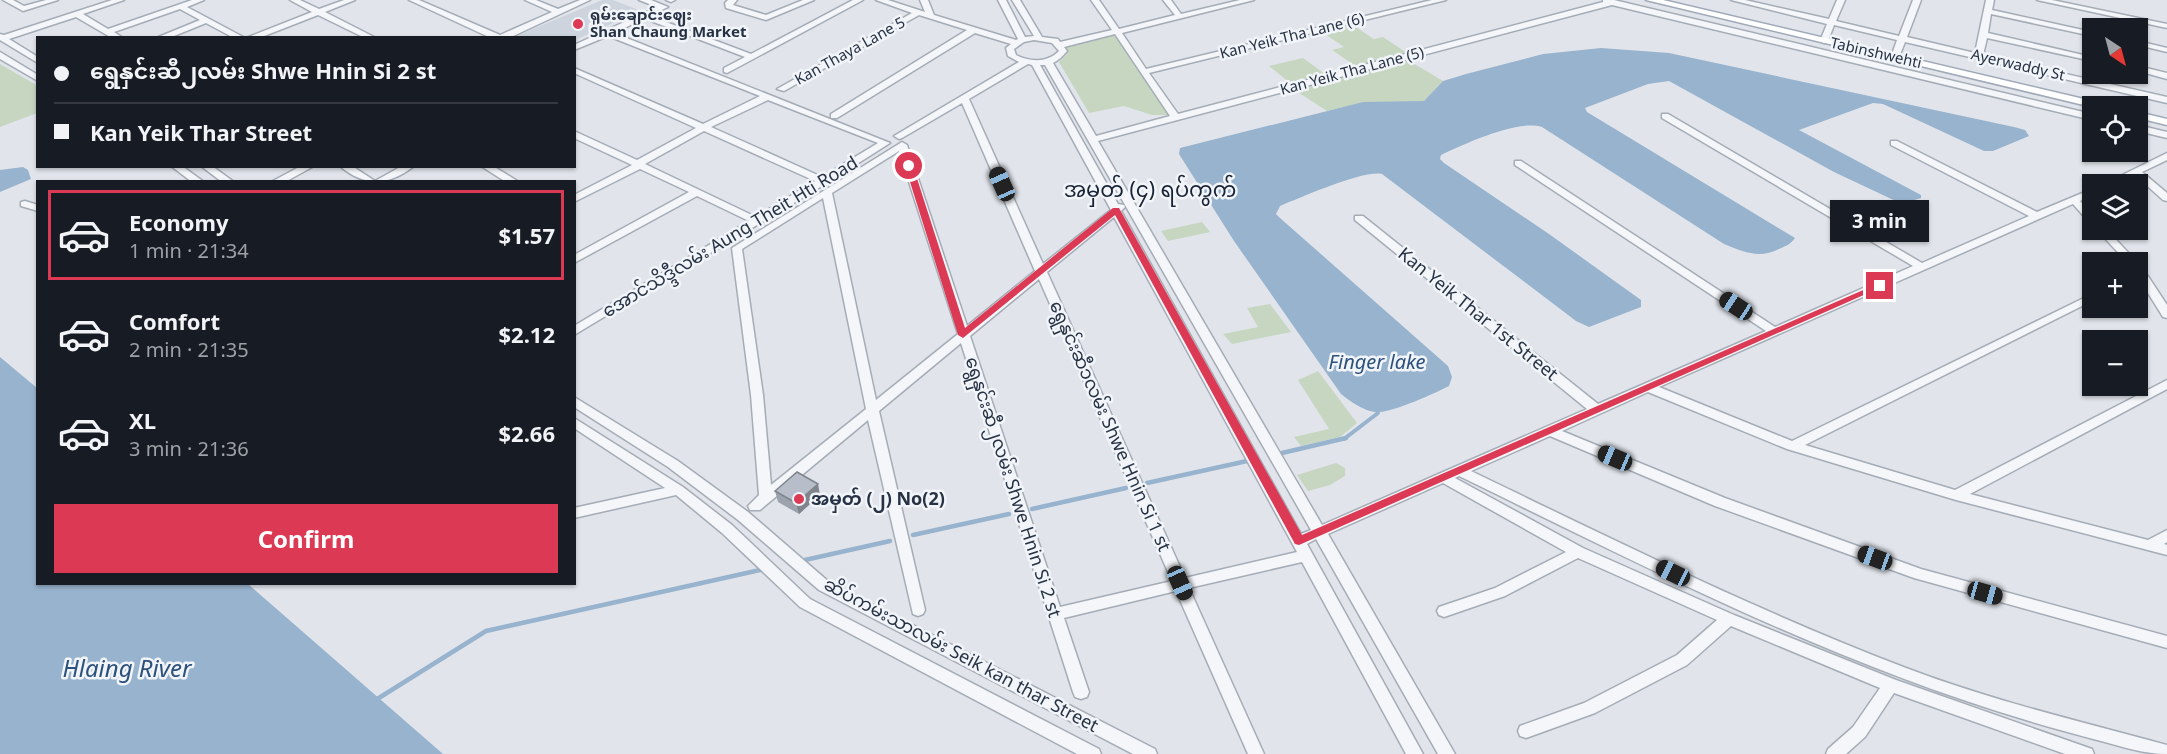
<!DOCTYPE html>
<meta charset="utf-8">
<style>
:root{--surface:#171b24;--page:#20242c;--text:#f1f3f6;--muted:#9ea1a6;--line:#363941;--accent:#dc3a54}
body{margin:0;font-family:"Noto Sans","Noto Sans Myanmar",sans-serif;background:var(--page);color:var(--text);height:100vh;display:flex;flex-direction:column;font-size:22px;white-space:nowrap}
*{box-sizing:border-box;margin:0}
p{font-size:20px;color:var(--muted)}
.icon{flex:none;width:33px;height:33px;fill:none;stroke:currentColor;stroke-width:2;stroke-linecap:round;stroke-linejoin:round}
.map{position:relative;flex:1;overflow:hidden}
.drawer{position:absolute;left:36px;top:180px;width:540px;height:405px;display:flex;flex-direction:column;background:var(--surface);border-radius:0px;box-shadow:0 2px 4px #0004}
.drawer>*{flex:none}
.hud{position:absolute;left:36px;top:36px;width:540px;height:132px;border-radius:0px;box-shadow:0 2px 4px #0004;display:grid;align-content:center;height:132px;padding:0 18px;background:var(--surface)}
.needle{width:39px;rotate:144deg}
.buttons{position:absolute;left:2082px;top:18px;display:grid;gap:12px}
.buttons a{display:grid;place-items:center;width:66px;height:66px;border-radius:0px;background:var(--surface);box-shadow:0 2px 4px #0004;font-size:30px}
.end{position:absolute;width:27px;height:27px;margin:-14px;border:8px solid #dc3a54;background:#fff;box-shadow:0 0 0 3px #fff}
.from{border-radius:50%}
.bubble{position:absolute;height:42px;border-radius:0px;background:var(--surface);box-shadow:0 2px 4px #0004;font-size:20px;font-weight:700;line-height:42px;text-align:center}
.car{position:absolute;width:18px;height:36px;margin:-18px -9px;border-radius:8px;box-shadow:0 0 4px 2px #0007;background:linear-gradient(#222 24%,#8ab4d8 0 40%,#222 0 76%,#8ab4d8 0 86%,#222 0)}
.hud b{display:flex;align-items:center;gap:21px;height:57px;font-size:22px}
.hud b+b{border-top:2px solid var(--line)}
.hud i{width:15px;height:15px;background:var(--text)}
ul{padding:10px 0 0;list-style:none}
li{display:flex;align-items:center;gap:18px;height:90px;margin:0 12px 9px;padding:0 6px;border:3px solid transparent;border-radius:0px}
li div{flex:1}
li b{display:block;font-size:22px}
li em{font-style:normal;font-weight:700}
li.selected{border-color:var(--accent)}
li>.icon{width:54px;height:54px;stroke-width:1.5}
.action{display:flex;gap:12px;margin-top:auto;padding:12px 18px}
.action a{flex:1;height:69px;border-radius:0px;background:var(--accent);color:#fff;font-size:24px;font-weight:700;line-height:69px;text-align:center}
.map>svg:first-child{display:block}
.built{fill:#ced4dd}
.green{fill:#c6d6c1}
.water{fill:#98b3ce}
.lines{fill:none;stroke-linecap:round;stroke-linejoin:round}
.stream-far1{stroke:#98b3ce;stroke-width:4}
.stream{stroke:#98b3ce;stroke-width:4.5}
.minor-casing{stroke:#a5acb6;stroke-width:3}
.major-casing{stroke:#9fa9b8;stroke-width:3}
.minor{fill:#f4f6f9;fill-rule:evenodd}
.major{fill:#fff;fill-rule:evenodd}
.wall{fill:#9da3ad}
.shaded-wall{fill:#80858d}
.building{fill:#b7bec9;stroke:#80858d;stroke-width:1.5}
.route{fill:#dc3a54}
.poi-dot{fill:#dc3a54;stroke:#f1f4f8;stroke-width:2}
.labels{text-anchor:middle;stroke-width:5;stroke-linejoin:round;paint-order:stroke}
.far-poi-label{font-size:15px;font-weight:bold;fill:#273244;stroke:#f1f4f8;text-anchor:start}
.far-street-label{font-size:15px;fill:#273244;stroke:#f1f4f8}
.street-label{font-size:18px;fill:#273244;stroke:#f1f4f8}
.poi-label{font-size:18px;font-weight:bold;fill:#273244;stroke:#f1f4f8;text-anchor:start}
.water-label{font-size:20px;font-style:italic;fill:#2d517d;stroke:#f1f4f8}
.quarter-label{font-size:21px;fill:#192335;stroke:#f1f4f8}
.near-water-label{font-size:24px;font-style:italic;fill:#2d517d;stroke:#f1f4f8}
</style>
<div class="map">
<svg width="2167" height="754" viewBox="0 0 2167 754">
<rect width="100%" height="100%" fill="#e1e5eb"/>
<path class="built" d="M602,0H613L641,11L575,40L574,38L514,37Z"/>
<path class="green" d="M1351,24L1374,39L1383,37L1407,53L1357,67L1332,50L1344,47L1322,32Z
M1114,34L1168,115H1152L1124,106L1089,113L1059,62L1067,54L1066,46Z
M1303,58L1325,74L1290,83L1269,66Z
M1406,59L1443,81L1424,101L1344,107L1327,111L1293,89Z
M0,64L38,86L37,113L0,127Z
M1202,222L1210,232L1168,241L1161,231Z
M1270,304L1291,332L1232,344L1223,334L1258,327L1247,308Z
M1318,371L1357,423L1340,437L1301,446L1294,437L1329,429L1298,380Z
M1336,463L1345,468V476L1330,485L1308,491L1297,475Z"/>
<path class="water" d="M1601,48L1669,53L2014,127L2025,130L2029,136L1993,151H1984L1883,104L1873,103L1799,130L1921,195V198L1902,204L1834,172L1669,81L1648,84L1585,108L1587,112L1795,238C1791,244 1786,246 1779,249C1759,259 1744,252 1724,244L1542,127C1518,119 1464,144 1441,155L1440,159L1444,163L1549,234L1641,300V307L1589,327L1576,321L1382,174C1363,170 1300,198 1280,206L1276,214L1280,218L1448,366L1452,377L1449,386C1434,394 1395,411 1379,412C1366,413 1350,401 1341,394L1234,241L1179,154L1180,148L1363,102L1424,101L1443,81L1466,74L1543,54Z
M23,167L28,170L31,179L0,192V170Z
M0,357L37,388L38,584H248L443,754H0Z"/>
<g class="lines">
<path class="stream-far1" d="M1344,439L1378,413"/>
<path class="stream" d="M1282,453L1346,438
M1147,483L1247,461
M1032,509L1126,488
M913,535L1009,514
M805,560L890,541
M374,701L486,631L760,570"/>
<g class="minor-casing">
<path id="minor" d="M3,0H13L24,6L46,0H58L23,11Z
M112,0H124L83,14L108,29L192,0H204L187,7L245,38H234L206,23L169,38H156L200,20L180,9L114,32L123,38H112L76,17L9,39L38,57V63L0,40V34L4,35Z
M290,0H300L319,9L344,0H355L325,12L376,38H365L318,15L259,38H246L312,12Z
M409,0H419L500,35L552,12L525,0H536L558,9L580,0H590L509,38H491Z
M639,0H651L668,7L614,33L890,143L827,183L574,335V326L749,221L697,196L574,263V255L689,192L640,169L574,202V195L632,165L574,138V131L637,160L696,128L574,73V68L703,124L760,96L608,36L574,50V45L657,7ZM768,100L878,143L822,177L711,127ZM704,131L815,181L756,217L645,164Z
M666,0H675L671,2Z
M728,0H737L733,5L766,15L803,0H814L766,20L726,8L725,3Z
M853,0H863L727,73L724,72V68L745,57L651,21L658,19L751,54Z
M876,0H888L925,12L920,0H928L934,15L1016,40L1018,39L998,0H1006L1025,37L1034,36L1012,0H1020L1042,37L1058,39L1060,42L1112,30L1091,0H1099L1119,29L1175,15L1163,0H1171L1181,14L1240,0H1254L1122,33L1146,69L1432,0H1446L1149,73L1178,114L1603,2V0H1614L2092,114V120L1612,5L1098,141L1322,525L1587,409L1355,220V216H1363L1598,404L1766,331L1515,165V161H1521L1775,327L1913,266L1662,118V114H1668L1922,263L2029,216L1891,145V141H1897L2037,212L2092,189V195L2080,201L2092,214V222L2088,221L2073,204L1659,387L1792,441L2092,294V301L1805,445L1955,490L2167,380V389L1970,494L2148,540L2167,530V542L2164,544L2167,545V555L1956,500L1787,449L1648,392L1562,431L1725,498L1921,569L2167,636V648L1914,578L1715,506L1550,436L1471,471C1614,540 1757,611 1906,668C1990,700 2079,721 2167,745V754C2144,754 2123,747 2101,741C2076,734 2051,728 2026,720C1828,661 1644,566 1459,476L1455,478L1583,548L1734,615L1896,680L2092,749L2094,754H2065L1894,693L1865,737L1846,754H1826L1828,749L1853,727L1880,688L1731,626L1687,665L1595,713L1526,738L1520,736L1518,731L1520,726L1584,703L1677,655L1717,620L1578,558L1505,596L1444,617L1439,615L1437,611L1439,607L1495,588L1566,552L1443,483L1328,534L1455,754H1438L1316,539L1307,544L1423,754H1406L1302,562L1189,588L1264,754H1248L1176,591L1064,618L1089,692L1087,697L1081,699L1075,697L1073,692L961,343L879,411L925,610L923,614L918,616L913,614L868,420L760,510H750L748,506L759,495L751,395L732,248L902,142L907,145L967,326L1035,271L962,103L902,138L899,139L894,136L1019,62L1008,56L1006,48L1011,44L975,33L837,118H831V114L967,30L919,15L784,91L777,89L912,13ZM1115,34L1170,116L1096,136L1053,63C1059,60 1063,56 1067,51L1064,47ZM1034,40L1052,43L1059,51C1047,63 1030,62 1016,55L1014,49L1024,42ZM1028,64L1032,65L1111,210L1043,264L969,99ZM1040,65H1045L1311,530L1301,534L1121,211L1125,207L1124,205L1118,204ZM899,151L958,334L876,400L832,193ZM823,198L866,409L771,485L763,395L742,249ZM1114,217L1297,552L1185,578L1047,272ZM1039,279L1172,581L1060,607L970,336Z
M1731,0H1745L1829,19L1837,0H1845L1836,21L1899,36L1913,0H1921L1907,37L1975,53L1986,0H1994L1992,10L2092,32V36L1991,14L1988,33L2092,57V61L1987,38L1983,55L2167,97V103L1905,42L1899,57L1895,60L1891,57L1897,40L1834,25L1828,41L1824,43L1820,41L1827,24Z
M2037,0H2052L2167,24V28Z
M2138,41L2167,48V52L2138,45Z
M0,52L38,75V81L0,59Z
M2138,66L2167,73V79L2138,71Z
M2138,125L2167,132V138L2138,131Z
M2167,153V160L2142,172L2167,193V201L2163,200L2135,175L2116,184H2104Z
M171,166H182L204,182H192Z
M201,166H212L234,182H222Z
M301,166H314L285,182H271Z
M340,166H352L375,181L402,166H414C389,186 364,187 340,166Z
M481,166H493L519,182H506Z
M25,201L38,205V211L21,206V202Z
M2097,230H2107L2137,262H2127Z
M2138,266L2142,267L2167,305V318L2163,317L2138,277Z
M574,397L678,461L748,512L829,582L1155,749L1157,754H1133L819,590L738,520L668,467L574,407Z
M574,418L683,487L732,525L810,599L1099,749L1101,754H1077L800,607L722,533L676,495L574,518V508L665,488L574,428Z"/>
</g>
<g class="major-casing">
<path id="major" d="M1646,0H1663L2101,103L2107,106L2092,107Z
M2138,112L2167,119V125L2138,118Z"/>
</g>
<use href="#minor" class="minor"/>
<use href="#major" class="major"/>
</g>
<path class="wall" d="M775,491L820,495L799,514L778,502Z"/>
<path class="shaded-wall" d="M818,484L820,495L799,514L796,503Z"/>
<path class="building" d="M797,472L818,484L796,503L775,491Z"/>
<path class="route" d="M909,164L913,166L965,328L1113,208H1119L1302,535L1877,284L1884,286L1299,545L1295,544L1115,215L963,338L958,335L905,166Z"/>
<g class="poi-dot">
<circle cx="578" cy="24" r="6"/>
<circle cx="799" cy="499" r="6"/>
</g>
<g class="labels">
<g class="far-poi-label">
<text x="590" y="20">ရှမ်းချောင်းဈေး<tspan x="590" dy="17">Shan Chaung Market</tspan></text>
</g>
<g class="far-street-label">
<text transform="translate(1292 36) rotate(-14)" y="5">Kan Yeik Tha Lane (6)</text>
<text transform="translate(850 51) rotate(-29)" y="5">Kan Thaya Lane 5</text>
<text transform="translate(1876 53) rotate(13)" y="5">Tabinshwehti</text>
<text transform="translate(2018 65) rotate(13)" y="5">Ayerwaddy St</text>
<text transform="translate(1352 71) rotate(-15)" y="5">Kan Yeik Tha Lane (5)</text>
</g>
<g class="street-label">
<text transform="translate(730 237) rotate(-31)" y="6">အောင်သိဒ္ဒီလမ်း Aung Theit Hti Road</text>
<text transform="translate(1478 314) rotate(39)" y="6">Kan Yeik Thar 1st Street</text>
<text transform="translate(1110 426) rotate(66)" y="6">ရွေနှင်းဆီ၁လမ်း Shwe Hnin Si 1 st</text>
<text transform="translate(1013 487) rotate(72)" y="6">ရွေနှင်းဆီ၂လမ်း Shwe Hnin Si 2 st</text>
<text transform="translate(961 655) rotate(28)" y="6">ဆိပ်ကမ်းသာလမ်း Seik kan thar Street</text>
</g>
<g class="poi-label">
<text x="811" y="505">အမှတ် (၂) No(2)</text>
</g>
<g class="water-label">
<text x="1377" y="369">Finger lake</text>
</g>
<g class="quarter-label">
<text x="1150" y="197">အမှတ် (၄) ရပ်ကွက်</text>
</g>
<g class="near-water-label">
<text x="127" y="677">Hlaing River</text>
</g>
</g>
</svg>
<div class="buttons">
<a><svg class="needle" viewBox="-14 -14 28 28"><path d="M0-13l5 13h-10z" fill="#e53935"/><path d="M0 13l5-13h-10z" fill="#9ea1a6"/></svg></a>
<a><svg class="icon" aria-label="locate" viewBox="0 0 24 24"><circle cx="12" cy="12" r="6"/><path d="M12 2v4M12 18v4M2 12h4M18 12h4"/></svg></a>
<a><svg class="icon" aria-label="layers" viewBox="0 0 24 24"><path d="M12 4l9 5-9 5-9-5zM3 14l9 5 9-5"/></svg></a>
<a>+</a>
<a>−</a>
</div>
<i class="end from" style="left:909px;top:166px"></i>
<i class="end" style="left:1880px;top:286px"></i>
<div class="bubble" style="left:1830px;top:200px;width:99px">3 min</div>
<i class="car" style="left:1002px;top:184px;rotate:336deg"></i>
<i class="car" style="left:1736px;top:306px;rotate:303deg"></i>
<i class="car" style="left:1615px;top:458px;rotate:293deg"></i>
<i class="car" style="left:1875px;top:558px;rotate:290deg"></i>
<i class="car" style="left:1673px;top:573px;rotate:296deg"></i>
<i class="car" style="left:1180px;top:583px;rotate:156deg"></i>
<i class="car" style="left:1985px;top:593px;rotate:106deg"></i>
<div class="hud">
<b><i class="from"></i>ရွေနှင်းဆီ၂လမ်း Shwe Hnin Si 2 st</b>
<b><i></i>Kan Yeik Thar Street</b>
</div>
<section class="drawer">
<ul>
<li class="selected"><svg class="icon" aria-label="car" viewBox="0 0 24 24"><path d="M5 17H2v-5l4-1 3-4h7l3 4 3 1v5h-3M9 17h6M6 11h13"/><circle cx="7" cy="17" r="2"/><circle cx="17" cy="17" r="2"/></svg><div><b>Economy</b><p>1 min · 21:34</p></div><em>$1.57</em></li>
<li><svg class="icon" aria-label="car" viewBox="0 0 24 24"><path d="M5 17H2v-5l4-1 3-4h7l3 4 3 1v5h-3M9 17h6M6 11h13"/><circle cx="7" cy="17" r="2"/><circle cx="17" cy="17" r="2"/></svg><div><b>Comfort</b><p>2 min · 21:35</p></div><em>$2.12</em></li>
<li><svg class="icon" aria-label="car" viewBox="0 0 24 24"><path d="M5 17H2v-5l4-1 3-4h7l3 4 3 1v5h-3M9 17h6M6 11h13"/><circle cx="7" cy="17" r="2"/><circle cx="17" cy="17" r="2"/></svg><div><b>XL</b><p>3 min · 21:36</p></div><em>$2.66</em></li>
</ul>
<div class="action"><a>Confirm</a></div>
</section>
</div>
